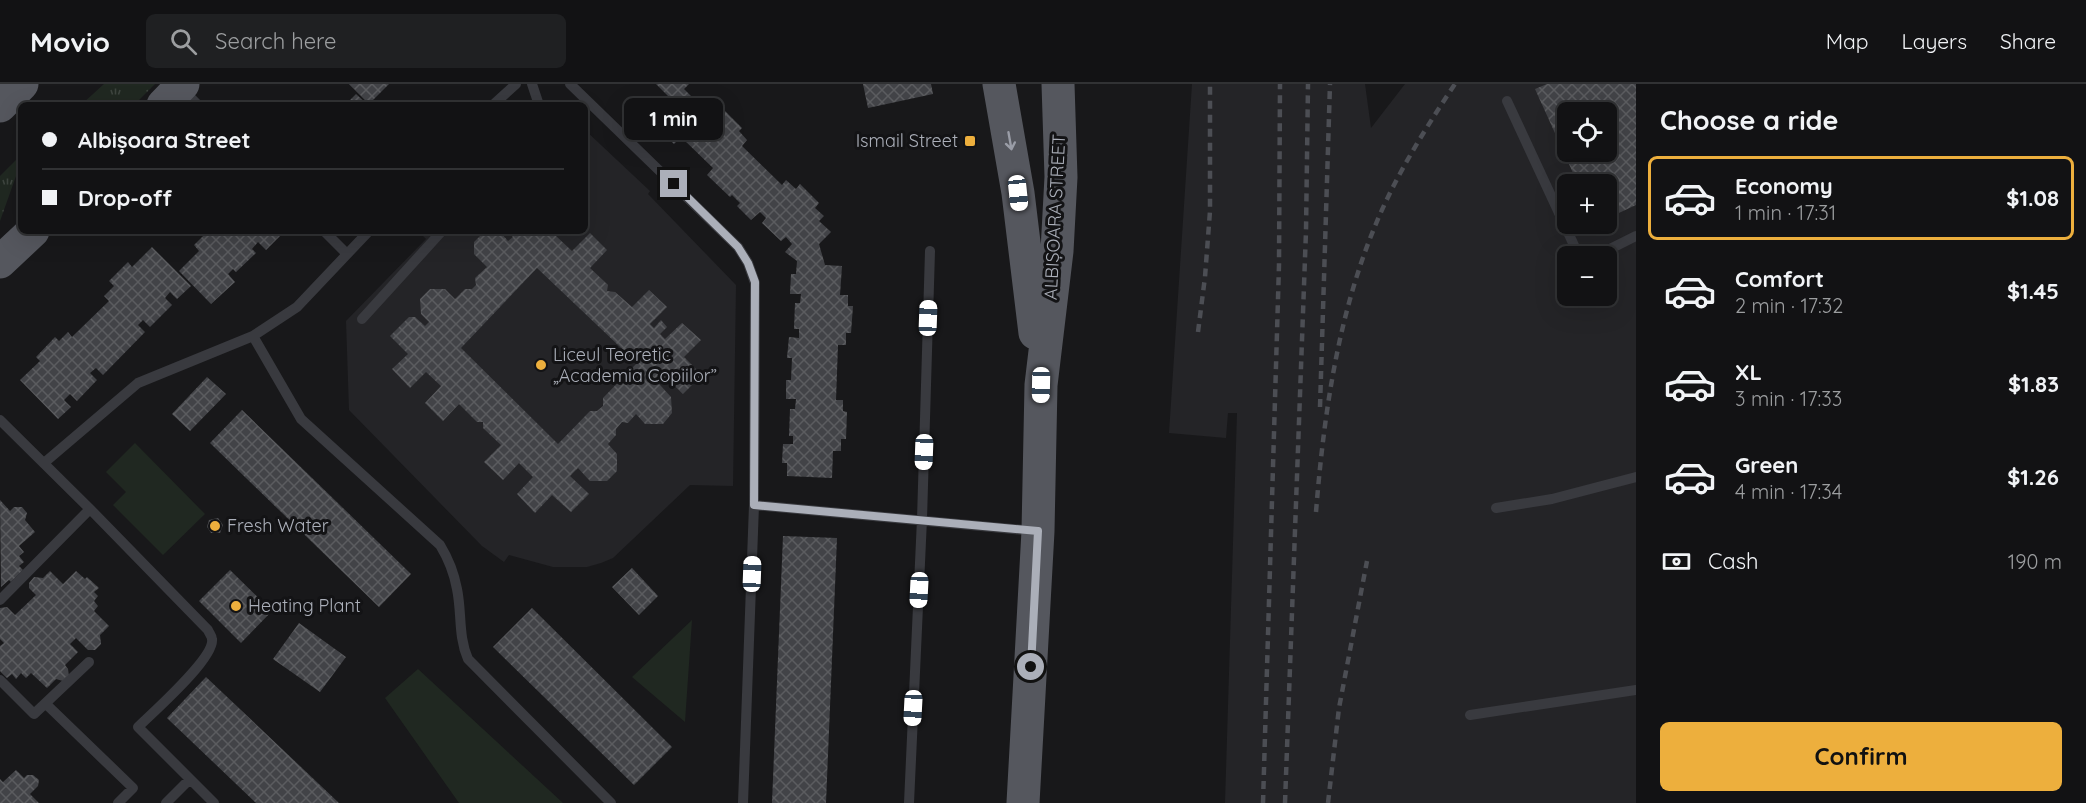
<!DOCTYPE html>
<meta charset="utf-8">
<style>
:root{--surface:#121214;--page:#1f2022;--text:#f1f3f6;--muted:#9c9ea0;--line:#313234;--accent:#edaf3d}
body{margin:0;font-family:Quicksand,sans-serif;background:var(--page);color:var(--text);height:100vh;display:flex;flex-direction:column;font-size:22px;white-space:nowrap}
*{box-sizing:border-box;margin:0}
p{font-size:20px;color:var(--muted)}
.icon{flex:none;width:33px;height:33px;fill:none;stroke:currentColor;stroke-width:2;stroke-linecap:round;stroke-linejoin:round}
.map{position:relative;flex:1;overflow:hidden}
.details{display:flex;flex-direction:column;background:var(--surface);width:450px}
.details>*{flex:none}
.hud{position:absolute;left:18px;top:18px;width:570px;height:132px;border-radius:9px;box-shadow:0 6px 24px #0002,0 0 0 2px var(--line);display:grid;align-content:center;height:132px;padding:0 24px;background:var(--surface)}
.fabs{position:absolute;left:1557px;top:18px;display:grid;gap:12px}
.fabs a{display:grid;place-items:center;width:60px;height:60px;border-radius:9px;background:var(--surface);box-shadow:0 6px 24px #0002,0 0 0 2px var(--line);font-size:30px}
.end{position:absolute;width:27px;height:27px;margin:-14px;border:8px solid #abafb9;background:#111;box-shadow:0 0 0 3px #111}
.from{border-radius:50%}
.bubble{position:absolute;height:42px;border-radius:9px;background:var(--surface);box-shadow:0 6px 24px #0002,0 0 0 2px var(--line);font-size:20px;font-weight:800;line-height:42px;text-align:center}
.car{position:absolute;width:18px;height:36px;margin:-18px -9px;border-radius:8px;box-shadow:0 0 4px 2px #0007;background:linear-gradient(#fff 24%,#345 0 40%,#fff 0 76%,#345 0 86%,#fff 0)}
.hud b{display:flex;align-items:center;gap:21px;height:57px;font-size:22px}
.hud b+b{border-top:2px solid var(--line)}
.hud i{width:15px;height:15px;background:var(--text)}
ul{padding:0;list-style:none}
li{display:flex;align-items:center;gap:18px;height:84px;margin:0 12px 9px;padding:0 12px;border:3px solid transparent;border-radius:9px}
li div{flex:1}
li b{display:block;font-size:22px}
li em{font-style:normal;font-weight:800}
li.current{border-color:var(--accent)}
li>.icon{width:54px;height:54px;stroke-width:1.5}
h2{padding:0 24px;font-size:27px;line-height:72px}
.pay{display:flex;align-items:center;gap:15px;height:66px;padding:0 24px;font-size:22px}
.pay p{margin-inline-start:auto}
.primary-button{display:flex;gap:12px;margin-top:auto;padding:12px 24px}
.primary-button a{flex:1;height:69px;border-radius:9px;background:var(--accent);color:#111;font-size:24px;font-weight:800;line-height:69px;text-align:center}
header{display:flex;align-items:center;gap:36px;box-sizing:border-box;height:84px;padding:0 30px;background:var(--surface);border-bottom:2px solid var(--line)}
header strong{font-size:28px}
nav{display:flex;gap:33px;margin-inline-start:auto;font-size:21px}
.search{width:420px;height:54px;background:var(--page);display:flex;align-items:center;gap:15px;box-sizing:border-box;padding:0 21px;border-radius:9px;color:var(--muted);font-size:22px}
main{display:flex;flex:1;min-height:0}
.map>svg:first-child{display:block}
.built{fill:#242427;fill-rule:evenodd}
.grass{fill:url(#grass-tufts)}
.green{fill:#202821}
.building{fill:url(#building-cross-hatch);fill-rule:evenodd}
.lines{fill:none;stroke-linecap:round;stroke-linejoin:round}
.lane{stroke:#393a3f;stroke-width:10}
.primary{stroke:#55575e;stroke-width:33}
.rail{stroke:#4c4e54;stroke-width:4.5;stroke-dasharray:8 6;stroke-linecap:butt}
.oneway{stroke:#9a9da7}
.route{stroke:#abafb9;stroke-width:8}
.poi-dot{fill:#edaf3d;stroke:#131315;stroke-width:2}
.labels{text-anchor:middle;stroke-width:6;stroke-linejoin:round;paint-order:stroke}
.poi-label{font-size:18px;fill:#abafb9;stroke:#131315;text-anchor:start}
.street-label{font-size:18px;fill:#abafb9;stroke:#131315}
</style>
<header>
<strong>Movio</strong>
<div class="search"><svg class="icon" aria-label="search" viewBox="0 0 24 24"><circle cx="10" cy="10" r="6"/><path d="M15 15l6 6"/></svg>Search here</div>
<nav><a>Map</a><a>Layers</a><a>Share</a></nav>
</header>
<main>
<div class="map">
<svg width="1636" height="719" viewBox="0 0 1636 719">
<defs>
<pattern id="grass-tufts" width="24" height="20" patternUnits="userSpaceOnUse" patternTransform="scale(1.5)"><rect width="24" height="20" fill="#202821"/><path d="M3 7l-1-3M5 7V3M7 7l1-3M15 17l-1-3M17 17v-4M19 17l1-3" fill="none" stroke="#3e453f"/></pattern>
<pattern id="building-cross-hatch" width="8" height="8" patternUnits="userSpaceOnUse" patternTransform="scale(1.5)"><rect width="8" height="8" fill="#424347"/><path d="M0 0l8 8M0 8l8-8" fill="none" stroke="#5b5c5f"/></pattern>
</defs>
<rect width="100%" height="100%" fill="#18181a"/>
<path class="built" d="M1192,0H1365L1371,44L1405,0H1636V719H1225L1237,329H1228L1226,354L1169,349ZM1568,28H1606V68H1568ZM1568,100H1606V140H1568ZM1568,172H1606V212H1568Z
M585,46L650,107L648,110L736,201L733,402L690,401L613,474L601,479L587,483H553L509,471L504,478L482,462L349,326L346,237L426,155L421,150L424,147H585Z"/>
<path class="grass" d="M104,0H155L134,21H81Z
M21,71V78L0,137V92Z"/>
<path class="green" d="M135,359L205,430L163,471L113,421L126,408L106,388Z
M692,536L685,638L632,593Z
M418,585L563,719H459L385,614Z"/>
<path class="building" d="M349,0H389L369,20Z
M656,0H689L684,5L705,26L711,20L719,29L723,25L742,44L739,47L747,56L742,62L782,101L786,96L796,105L800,100L819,119L815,124L824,132L819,137L831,148L819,160L825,181L842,182L840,211H848V222H853L851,249H846V261H838L836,316H843V327L847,328L846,355H841V367H833L832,394L787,392V379H782L783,360H793V352H789L790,325H795L796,315H786V296H791L792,274H787L789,253L799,254V245H794L795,219H800L801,210H790L791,190H796L797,177L785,168L792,160L786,153L781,157L762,139L766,134L760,128L751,136L737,122L740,119L732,111L730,113L707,91L713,84L681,53L674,60L651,38L672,16Z
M863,0H931L933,10L868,24Z
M1547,0H1636V121L1606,135V100H1578L1535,5ZM1568,28H1606V68H1568Z
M356,10L368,21H345Z
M202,147H275L280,152L266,166L258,158L252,165L256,169L236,188L233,185L228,190L235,198L211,220L179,187L199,167L194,161L204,151L201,148Z
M507,147H561L556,152L572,167L590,149L607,166L590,184L608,201L607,207L615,208L632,223L649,206L667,223L650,240L654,244L661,236L667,243L660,250L665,255L682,239L701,256L684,273L702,291L683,310L666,293L659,300L671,313L672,329L663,340H645L636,330L628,339L622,338L616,345V351L608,360L617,370V387L607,397H590L578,384L570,392L589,410L571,428L552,411L535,429L517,410L533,393L519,379L503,396L484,378L501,361L483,344V338H477L459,320L443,337L425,319L441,302L426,288L410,304L392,285L408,270L390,252L409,233H415L425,242L429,238L421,230L420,215L430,205H445L455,215L465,205H472L476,201L475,194L487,183L474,170V158L484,148H500L508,157L513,153ZM537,184L637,279L603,314V322L597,327H590L558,360L461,264Z
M152,163L191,202L177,215L170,208L165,214L172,221L150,243L143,236L138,241L145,248L103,291L96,284L90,289L97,296L77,317L70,310L64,316L71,323L58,335L20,296L40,277L36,273L55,253L59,257L68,248L72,253L109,217L104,212L114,202L109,197L128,178L132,183Z
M207,293L226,310L190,347L172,330Z
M242,326L411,490L379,523L210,359Z
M0,416L10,427L14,423H22L27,429L25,436L35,448L19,462L24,468L19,472L24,478L19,482L23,486L11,498L9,496L1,503Z
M218,434L223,441L220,449H211L207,443L209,436Z
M783,452L837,454L826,719H772Z
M632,484L658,512L639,531L612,503Z
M230,486L272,527L241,559L199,517Z
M50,487L63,500L76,487L85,495L87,493L99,504L94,508L98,512L94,517L98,522L94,527L109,542L100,551L101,560L95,566H88L76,554L70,560L78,568L65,581L68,585L69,592L63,597L56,595L47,604L31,589L26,594L21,589L16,595L12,590L7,594L0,587V562L4,559L0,555V524L7,523L15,531L36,511L29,504V499L34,493L43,494Z
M532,524L672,663L634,701L493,563Z
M299,539L346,573L320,608L273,575Z
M206,593L339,719H256L167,634Z
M16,686L24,694L27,691H33L39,696L38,702L30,710L39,719H0V695L3,698Z"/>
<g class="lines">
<path class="lane" d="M532,0L539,21
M570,0L738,163L748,179L755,199L754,421L743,719
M183,6L198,21
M1507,17L1579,172
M493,21L516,0
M324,147L347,170
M1596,172L1636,152
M362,235L442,147
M253,252L301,335L440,461C448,474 454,489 457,505C462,529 458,552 468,575L611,719
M0,336L90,425L208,546C209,549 212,552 212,555C215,574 153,628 138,643L214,719
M44,379L138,299L253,252L297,223L369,147
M754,421L1035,447
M1496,424L1552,415L1636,393
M0,516L90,425
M0,596L34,630L89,578
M46,620L133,704L118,719
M1470,631L1636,606
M166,719L189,696
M909,719L922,435L930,167"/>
<path class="primary" d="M999,0L1018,109L1035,249
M163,21L183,0
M0,22L22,0
M0,178L33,147
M1023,719L1038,447L1041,301L1057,167L1061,93L1058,0"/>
<path class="rail" d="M1198,248L1205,193L1210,127V0
M1320,323L1330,0
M1316,428C1325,316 1342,202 1394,101C1412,66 1433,33 1455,0
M1263,719L1279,181L1280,0
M1285,719L1306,147L1308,0
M1328,719L1339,624L1367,477"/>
</g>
<defs><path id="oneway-shaft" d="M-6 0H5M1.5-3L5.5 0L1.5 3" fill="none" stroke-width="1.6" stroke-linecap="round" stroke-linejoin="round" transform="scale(1.5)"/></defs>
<use class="oneway" href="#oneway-shaft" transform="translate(1010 57) rotate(80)"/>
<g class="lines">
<path class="route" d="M674,100L738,163L748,179L755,198L754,421L1038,447L1031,583"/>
</g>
<g class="poi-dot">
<rect x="964" y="51" width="12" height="12" rx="3"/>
<circle cx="541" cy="281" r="6"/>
<circle cx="215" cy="442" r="6"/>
<circle cx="236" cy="522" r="6"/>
</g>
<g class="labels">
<g class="poi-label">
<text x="958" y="63" text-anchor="end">Ismail Street</text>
<text x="553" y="277">Liceul Teoretic<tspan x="553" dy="21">„Academia Copiilor”</tspan></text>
<text x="227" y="448">Fresh Water</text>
<text x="248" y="528">Heating Plant</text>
</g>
<g class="street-label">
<text transform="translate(1055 133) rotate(-87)" y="6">ALBIȘOARA STREET</text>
</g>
</g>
</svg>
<div class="fabs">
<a><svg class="icon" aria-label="locate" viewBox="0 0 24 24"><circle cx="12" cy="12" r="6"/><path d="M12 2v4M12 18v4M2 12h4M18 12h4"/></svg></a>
<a>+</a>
<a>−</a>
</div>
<i class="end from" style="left:1031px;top:583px"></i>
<i class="end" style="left:674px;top:100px"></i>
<div class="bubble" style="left:624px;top:14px;width:99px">1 min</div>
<i class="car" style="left:1018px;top:109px;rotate:174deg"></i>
<i class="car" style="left:928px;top:234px;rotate:2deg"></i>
<i class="car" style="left:1041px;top:301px;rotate:181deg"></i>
<i class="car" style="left:924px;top:368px;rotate:182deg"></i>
<i class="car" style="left:752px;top:490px;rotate:2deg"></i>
<i class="car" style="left:919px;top:506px;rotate:183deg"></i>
<i class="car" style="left:913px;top:624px;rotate:183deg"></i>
<div class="hud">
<b><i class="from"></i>Albișoara Street</b>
<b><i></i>Drop-off</b>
</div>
</div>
<section class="details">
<h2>Choose a ride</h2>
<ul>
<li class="current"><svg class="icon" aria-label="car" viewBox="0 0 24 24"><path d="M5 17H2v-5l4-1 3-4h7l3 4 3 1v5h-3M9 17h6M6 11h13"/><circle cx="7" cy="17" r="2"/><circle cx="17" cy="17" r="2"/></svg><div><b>Economy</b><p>1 min · 17:31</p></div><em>$1.08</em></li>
<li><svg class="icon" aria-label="car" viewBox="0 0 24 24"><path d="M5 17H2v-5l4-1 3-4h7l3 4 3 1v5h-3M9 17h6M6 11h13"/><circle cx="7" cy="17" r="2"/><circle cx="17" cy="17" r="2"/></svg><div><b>Comfort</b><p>2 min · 17:32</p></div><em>$1.45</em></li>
<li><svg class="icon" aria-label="car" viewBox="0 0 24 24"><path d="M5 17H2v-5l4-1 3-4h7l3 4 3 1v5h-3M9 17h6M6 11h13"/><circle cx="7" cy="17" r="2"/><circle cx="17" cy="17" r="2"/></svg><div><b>XL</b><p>3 min · 17:33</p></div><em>$1.83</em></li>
<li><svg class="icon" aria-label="car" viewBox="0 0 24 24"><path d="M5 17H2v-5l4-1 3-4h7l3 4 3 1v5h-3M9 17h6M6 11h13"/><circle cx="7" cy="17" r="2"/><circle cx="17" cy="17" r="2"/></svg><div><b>Green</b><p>4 min · 17:34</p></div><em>$1.26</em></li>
</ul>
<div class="pay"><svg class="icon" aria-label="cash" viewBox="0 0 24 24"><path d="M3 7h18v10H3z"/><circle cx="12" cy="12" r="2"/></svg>Cash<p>190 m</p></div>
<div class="primary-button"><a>Confirm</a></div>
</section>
</main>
